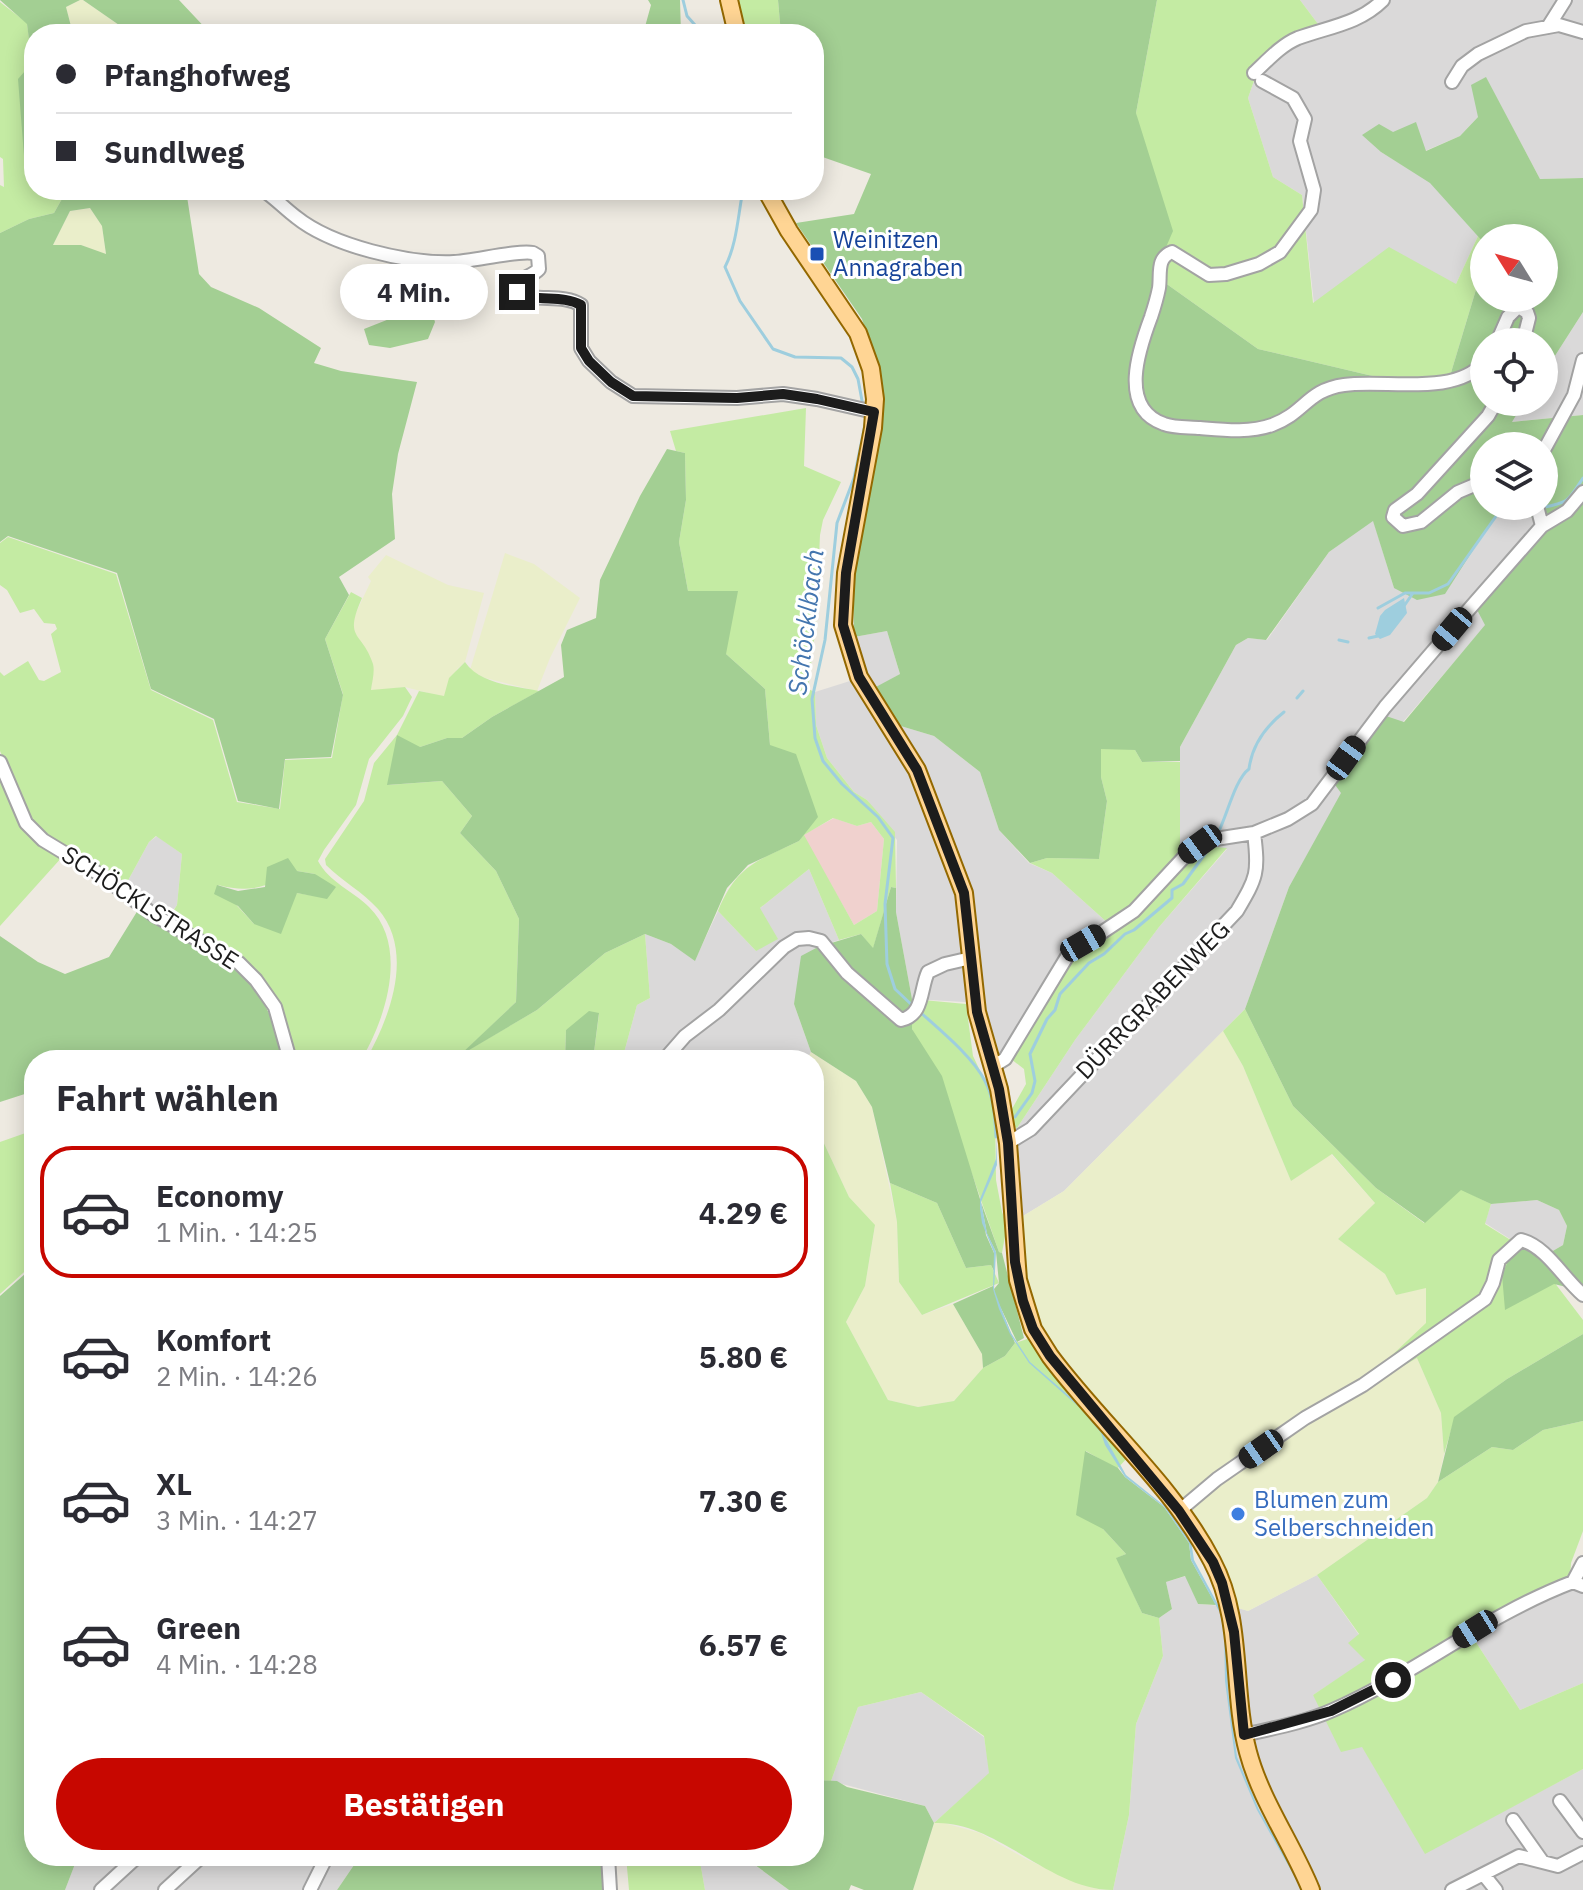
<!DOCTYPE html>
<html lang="de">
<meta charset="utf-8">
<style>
:root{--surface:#fff;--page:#f7f7f7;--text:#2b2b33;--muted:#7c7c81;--line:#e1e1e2;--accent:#c70700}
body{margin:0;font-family:"IBM Plex Sans",sans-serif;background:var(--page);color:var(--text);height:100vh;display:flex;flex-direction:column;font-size:30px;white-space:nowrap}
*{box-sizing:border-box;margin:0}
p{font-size:26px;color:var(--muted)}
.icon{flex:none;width:44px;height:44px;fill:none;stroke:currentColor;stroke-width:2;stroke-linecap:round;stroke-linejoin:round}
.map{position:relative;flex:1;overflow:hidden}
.sheet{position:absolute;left:24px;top:1050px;width:800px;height:816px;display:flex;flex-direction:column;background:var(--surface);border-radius:32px;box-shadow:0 4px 20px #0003}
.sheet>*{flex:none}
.guide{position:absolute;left:24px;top:24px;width:800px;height:176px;border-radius:32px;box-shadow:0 4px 20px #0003;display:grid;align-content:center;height:176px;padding:0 32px;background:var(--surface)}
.needle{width:52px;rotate:307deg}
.controls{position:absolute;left:1470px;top:224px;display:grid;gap:16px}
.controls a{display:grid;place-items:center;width:88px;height:88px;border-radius:50%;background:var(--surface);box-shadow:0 4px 20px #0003;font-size:40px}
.end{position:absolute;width:36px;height:36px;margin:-18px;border:10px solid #1c1c1c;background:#fff;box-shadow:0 0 0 4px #fff}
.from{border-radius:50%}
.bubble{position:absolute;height:56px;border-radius:28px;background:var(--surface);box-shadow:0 4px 20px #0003;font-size:26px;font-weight:700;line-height:56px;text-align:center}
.car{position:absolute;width:24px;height:48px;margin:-24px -12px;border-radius:10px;box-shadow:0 0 6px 2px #0007;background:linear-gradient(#222 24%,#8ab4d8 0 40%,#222 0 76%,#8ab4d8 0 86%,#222 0)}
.guide b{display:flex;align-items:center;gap:28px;height:76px;font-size:30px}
.guide b+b{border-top:2px solid var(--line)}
.guide i{width:20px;height:20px;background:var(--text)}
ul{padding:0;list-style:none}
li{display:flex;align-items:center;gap:24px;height:132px;margin:0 16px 12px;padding:0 16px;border:4px solid transparent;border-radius:32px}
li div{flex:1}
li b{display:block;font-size:30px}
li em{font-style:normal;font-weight:700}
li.on{border-color:var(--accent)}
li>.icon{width:72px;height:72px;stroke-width:1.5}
h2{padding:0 32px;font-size:36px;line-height:96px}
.cta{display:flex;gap:16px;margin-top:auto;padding:16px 32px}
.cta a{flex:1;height:92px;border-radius:48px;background:var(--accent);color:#fff;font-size:32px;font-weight:700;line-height:92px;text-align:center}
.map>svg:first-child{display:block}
.residential{fill:#dad9d9}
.commercial{fill:#f0d1ce}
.farmland{fill:#eaeeca}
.grass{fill:#c4eba3;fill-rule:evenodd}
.forest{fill:#a3cf93;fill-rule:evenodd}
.water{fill:#9ecede}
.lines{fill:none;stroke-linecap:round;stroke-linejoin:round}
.stream{stroke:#9ecede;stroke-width:3}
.minor-casing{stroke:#a3a3a3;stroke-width:16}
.major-casing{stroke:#936800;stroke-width:20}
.minor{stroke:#fff;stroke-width:12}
.major{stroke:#ffd594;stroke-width:16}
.route{stroke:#1c1c1c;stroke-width:10}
.transit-dot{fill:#1a4fb4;stroke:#fff;stroke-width:3}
.shop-dot{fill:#3f7fe0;stroke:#fff;stroke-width:3}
.labels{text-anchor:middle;stroke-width:6;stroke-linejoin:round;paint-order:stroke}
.transit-label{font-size:24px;fill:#164399;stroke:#fff;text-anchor:start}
.street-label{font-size:24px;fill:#1c1c1c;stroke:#fff}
.shop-label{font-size:24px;fill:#366cbe;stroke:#fff;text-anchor:start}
.water-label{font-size:26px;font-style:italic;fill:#4476af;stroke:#fff}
</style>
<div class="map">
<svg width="1583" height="1890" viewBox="0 0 1583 1890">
<rect width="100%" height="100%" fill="#eeeae1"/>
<path class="residential" d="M1300,0H1583V178L1540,179L1486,78L1478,117L1460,136L1425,151L1381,152L1430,182L1478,236L1456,284L1314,304L1302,195L1273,177L1248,98L1262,58L1318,24Z
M1583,312V415L1511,422L1524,402H1544V373Z
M1505,506H1527L1537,528L1486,625L1342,793L1289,887L1245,1009L1064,1191L1023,1216L1017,1128L1075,1040L1159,927L1227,849L1180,845V747L1236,645L1248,638L1267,640L1329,552L1373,520L1394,588L1489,525Z
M887,631L900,674L874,689L866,682L854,637Z
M850,681L894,724L934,736L980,772L999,830L1029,863L1052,873L1109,924L1067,947L1004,1053H995L982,1003L912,999L896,912L897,840L867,800L854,792L827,758L816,725L815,692Z
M157,836L182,854L177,905L167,919L125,886L149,842Z
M809,869L839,940L818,947L794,1004L811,1052L807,1060H622L637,1005L650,998L645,934L671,944L695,960L718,911L756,951L759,909Z
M1537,1200L1559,1210L1567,1226L1563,1245L1551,1252L1510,1239L1485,1223L1491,1204Z
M1317,1575L1359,1635L1365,1661L1313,1695L1362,1746L1425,1853L1583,1769V1890H1113L1129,1815L1136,1724L1163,1656L1159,1618L1172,1609L1166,1582L1186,1576L1198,1604L1235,1607L1248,1611Z
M1583,1576V1683L1520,1710L1470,1633L1570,1579Z
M921,1692L984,1737L990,1773L934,1823L925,1806L831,1781L858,1707Z
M68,1856H356L354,1865L337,1890H65L75,1864Z
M699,1856H757L756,1866L789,1890H705Z"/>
<path class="commercial" d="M834,818L857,826L871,822L884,839L877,911L854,925L803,835Z"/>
<path class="farmland" d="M80,0H83L132,34H73L66,7Z
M90,208L102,226L106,255L81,245H53L70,211Z
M505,553L534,564L580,598L550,658L537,691L485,678L470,670Z
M386,555L448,585L484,593L465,662L457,669L444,697L405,687L371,691L373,666L355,637L353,619L371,581L368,577Z
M1223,1031L1243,1066L1291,1181L1331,1154L1375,1203L1338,1239L1385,1274L1396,1295L1426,1287L1427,1323L1371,1376L1381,1379L1417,1358L1441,1413L1444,1454L1438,1482L1427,1498L1317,1575L1248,1611L1235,1607L1178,1500L1049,1339L1036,1314L1022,1268L1020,1227L1023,1216L1064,1191Z
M811,1052L856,1081L872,1107L897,1222L899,1282L922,1315L953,1304L982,1354L983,1368L954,1401L918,1407L888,1400L846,1322L865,1286L875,1226L849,1197L814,1122V1060H807Z
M934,1823H944L980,1833L1026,1859L1083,1885L1101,1890H913Z"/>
<path class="grass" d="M735,0H778L781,34H742Z
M1157,0H1300L1318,24L1262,58L1248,98L1273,177L1302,195L1313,303L1389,247L1456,284L1478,236L1484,243V263L1450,376L1381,378L1258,349L1154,275L1136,113Z
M0,2L27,23L32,63L24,155L34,166V190H57L63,197L54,213L29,219L0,233V185L4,187L3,159L0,157Z
M806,408L804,466L841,482L823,520L820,535L816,624L808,689L815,692L816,725L827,758L854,792L867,800L895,832L896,888L891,887L873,949L861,934L839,940L809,869L760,908L778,939L756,951L718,911C737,865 757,861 799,841L803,835L770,745L765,689L726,654L688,591L679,542L686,500L685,453L676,451L670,431ZM833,818L857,826L871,822L884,839L877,911L854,925L804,835Z
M8,537L116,574L151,690L213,720L237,802L280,809L285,760L332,758L343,694L325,639L351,592L362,598C343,641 362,630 373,664C375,672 372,682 371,690L405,687L412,697L403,716L369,759L356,805L324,850L318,861C329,882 353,891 369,907C409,946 386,1019 361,1060H293L266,987L241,957L170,916L177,905L182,854L156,836L149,842L125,886L53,839L28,816L0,751V672L4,676L28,661L39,680L44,681L61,672L51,634L57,629L55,624L44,623L34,609L20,613L7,590L0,585V543ZM297,871L315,874L327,898L297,893L254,924L218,885C252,894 267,886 297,871Z
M465,662C480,684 514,686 539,691L492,717L462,738H447L420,747L388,785L442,781L472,816L460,833L496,871L519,919L516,1002L463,1053L537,1010L605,953L645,934L650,998L637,1005L622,1060H593L599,1014L566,1030L565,1060H366C390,1017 415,952 378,909C363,892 342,881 326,865L325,859L364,801L374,763L397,735L419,691L444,696L449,678Z
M1122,748L1135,750L1142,762H1180V845L1189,846L1150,892L1109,924L1052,873L1030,863L1047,858L1099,859L1107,801L1101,777V749Z
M0,774L13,808L63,856L0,926Z
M1202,846L1227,848L1159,927L1075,1040L1017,1128L1014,1127L1012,1109L1026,1084L1024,1069L1011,1059L1072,957Z
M912,999L966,1004L973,1056L985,1081L995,1112L996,1180L1002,1212L1007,1225L1002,1253L999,1252L972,1174L912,1029Z
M1245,1009L1293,1106L1376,1188L1424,1223L1461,1189L1491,1204L1485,1224L1509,1239L1519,1236L1583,1320V1334L1507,1379L1455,1417L1444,1454L1441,1413L1417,1358L1381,1379L1370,1376L1426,1323V1288L1396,1295L1385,1274L1338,1239L1375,1203L1332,1154L1291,1181L1243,1066L1223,1031Z
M814,1122L849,1197L875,1225L865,1286L846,1322L888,1400L918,1407L954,1401L983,1368L1005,1356L1015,1343L1033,1337L1128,1457L1117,1469L1086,1451L1103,1529L1126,1554L1117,1558L1142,1613L1159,1618L1163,1656L1136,1724L1129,1815L1113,1890C1049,1890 997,1820 934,1823L989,1773L984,1736L921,1692L858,1707L831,1781L814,1780Z
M34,1130V1263L0,1294V1142Z
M890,1183L937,1203L966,1268L991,1265L999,1283L922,1315L899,1282L897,1222Z
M1583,1421V1531L1571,1563L1570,1579L1470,1633L1520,1710L1583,1683V1769L1425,1854L1362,1747L1341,1752L1313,1695L1365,1660L1348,1643L1359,1634L1317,1575L1427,1498L1438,1482L1492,1447L1513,1450L1543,1430Z
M626,1856H699L705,1890H629Z"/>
<path class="forest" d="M0,0H80L66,7L73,34H34V166L24,156L18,79L32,63L27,24Z
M83,0H179L211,34H132Z
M648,0H680L681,34H643L651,5Z
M778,0H1157L1136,113L1173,231L1154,275L1258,349L1381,378L1450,376L1484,263V298H1544V238H1484V243L1430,183L1381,152L1362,135L1379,124L1393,132L1416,122L1426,151L1460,136L1478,117L1471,85L1486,77L1540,179L1583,178V312L1544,373V342H1484V402H1524L1512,422L1583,415V1291L1554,1284L1505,1310L1502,1275L1519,1236L1551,1252L1563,1245L1567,1226L1559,1210L1537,1200L1491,1204L1461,1190L1425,1223L1376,1188L1293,1106L1245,1009L1289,887L1341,793L1333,782L1380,714L1404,722L1485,625L1474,604L1536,528L1527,506H1544V446H1484V506H1505L1489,525L1445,594L1417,600L1394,588L1373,521L1329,552L1266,640L1248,638L1236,645L1180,747V761L1142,762L1135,750L1101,749V777L1107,801L1099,859L1047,858L1030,863L999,830L980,772L934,736L894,724L850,681L866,682L874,688L900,674L887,631L854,637L853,567L877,365L862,319L796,223L854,214L871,174L814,154V34H781Z
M57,190H186L199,274L211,287L259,308L321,348L314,363L341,371L417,382L398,454L392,494L395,539L339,577L349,595L325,639L343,695L331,757L285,759L279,809L238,801L214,719L151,689L117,573L8,536L0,542V233L29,219L54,213L63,197ZM90,208L102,226L106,254L81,245H53L70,211Z
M428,298L435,322L428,339L390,348L369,345L364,329L412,310Z
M667,449L685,453L686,500L679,542L688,591H738L726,654L765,689L770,745L796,754L818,817L799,841L748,865L727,888L695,961L671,944L645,934L605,953L537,1010L459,1056L516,1002L519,919L496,871L460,833L472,816L442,781L387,785L397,735L420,747L447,738H462L492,717L564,677L561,645L567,630L596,618L600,580L640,496Z
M288,858L297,871L315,874L336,887L327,899L297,893L281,934L254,924L238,906L214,894L217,885L238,891L265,887L267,867Z
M891,887L896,888V912L912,999V1029L942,1076L980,1199L986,1235L994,1253L995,1273L991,1265L966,1268L937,1203L890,1183L872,1107L856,1081L811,1052L794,1004L801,956L818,947L861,934L873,948Z
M138,910C210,958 262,961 283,1056L280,1060H34V1091L0,1102V936L38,962L65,974L109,957Z
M589,1011L599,1013L593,1060H565L566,1030Z
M981,1202L999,1252L1002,1253L1024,1338L1017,1342L998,1302L1015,1343L1005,1356L983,1368L982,1354L953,1304L993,1286L995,1295L994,1289L999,1283L996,1252L987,1234Z
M34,1266V1797L26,1808L34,1817V1856H68L75,1864L65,1890H0V1296Z
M1583,1334V1421L1543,1430L1513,1450L1492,1447L1438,1482L1454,1417L1507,1379Z
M1085,1451L1118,1468L1125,1477L1164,1507L1189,1543L1191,1560L1216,1605L1198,1604L1185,1576L1166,1582L1172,1609L1159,1618L1142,1613L1116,1558L1126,1554L1103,1529L1076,1515Z
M814,1780L837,1781L847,1787L925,1806L934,1823L913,1890H864L851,1885L849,1890H789L755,1865L757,1856H814Z
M356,1856H520C549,1869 575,1856 605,1856L604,1890H337L354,1865Z"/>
<path class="water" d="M1404,598L1407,613L1390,635L1380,639L1375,634L1380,616L1385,610Z
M996,1135L997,1165L981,1202L987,1233L996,1252L994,1289L1001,1308L1011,1333L1030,1362L1082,1407L1102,1432L1126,1475L1167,1508L1191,1540L1194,1560L1222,1612L1226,1632L1228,1691L1237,1757L1259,1810L1292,1867L1302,1890L1257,1810L1235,1758L1225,1681L1224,1631L1220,1613L1191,1560L1189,1543L1164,1507L1125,1477L1105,1445L1101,1433L1080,1408L1029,1363L1010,1334L999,1309L993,1289L994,1253L982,1223L980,1209V1199L996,1159Z"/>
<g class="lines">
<path class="stream" d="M683,0L687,16L703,34
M743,190C738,215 737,244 725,267L740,301L773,349L795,357L841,358L852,367L858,379L863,406
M865,413L866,420L854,478L837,523L825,640L812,699L815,738L823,761L842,784L878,817L893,838L885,904L887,964L895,989L914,1007
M1540,508C1569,502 1567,503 1583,478
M1404,606L1413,593
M1378,608L1405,593H1429L1448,584L1499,512L1512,507H1529
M1369,638L1378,636
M1339,640L1348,642
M1297,698L1303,691
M1218,833C1227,816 1235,779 1249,769C1252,745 1265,727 1284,712
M920,1012C940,1030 973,1057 985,1081C994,1098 995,1118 996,1137
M1015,1117L1032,1093L1035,1081L1030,1054L1047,1019L1055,1010L1060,994L1089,963L1104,954L1125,934L1134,930L1172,898V890L1183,884L1213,843"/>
<g class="minor-casing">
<path id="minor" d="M1548,27L1565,0
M1254,73C1267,61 1281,45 1298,38C1328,27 1359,24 1383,0
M1262,81L1293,98L1305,119L1300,141L1314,190L1311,210L1280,252L1259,264L1226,274L1209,275L1172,252C1156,258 1161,274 1159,288C1157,298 1154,308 1151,317C1139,349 1118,408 1164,424C1174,428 1189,427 1200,428C1224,430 1250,433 1272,425C1305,413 1307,390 1344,385C1384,379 1455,397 1484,362
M1452,82L1462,66L1478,54L1526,31L1559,25L1583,32
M263,190C275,198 284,208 296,217C332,246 408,264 454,262C474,261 518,250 533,253L538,256L539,269C532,277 520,277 515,287L517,292C535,303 562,293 581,305V348L589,361L611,382L633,396L737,398L783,394L817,399L874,412
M1497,342L1508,317L1518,307L1527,312L1529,318L1523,342
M1544,450L1574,395L1583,360
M1484,481L1458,492L1421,522L1403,526L1393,517L1395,510L1417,494L1488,416L1496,402
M1537,506L1542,526
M0,762L26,823L43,840L101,875L154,915L239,963L256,980L275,1007L290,1060
M664,1060L685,1036L719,1010L784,947L797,939L809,938L821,941L847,973L901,1020C924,1015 920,989 928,972L945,964L971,958
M992,1067L1005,1059L1068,955L1134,911L1186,855L1209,840L1254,833L1288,819L1312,804L1385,707L1471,607L1542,526L1567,511L1583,492
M1008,1143L1031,1129L1237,911C1257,877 1259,873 1254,833
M1179,1511L1217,1479L1305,1418L1363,1385L1485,1299L1493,1283L1499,1260L1521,1240C1547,1247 1562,1277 1583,1295
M1573,1582L1583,1563
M1244,1735C1274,1728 1306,1722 1333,1710C1417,1673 1486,1615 1573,1582L1583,1586
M1560,1801L1583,1832
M1513,1820L1542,1861
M608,1856L610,1890
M1484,1875L1496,1890
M101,1890L138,1856
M165,1890L202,1856
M310,1890L327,1856
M1452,1890L1519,1856L1558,1866L1583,1853"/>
</g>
<g class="major-casing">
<path id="major" d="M729,0L737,34
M766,190L789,231L858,333L871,369L875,399L873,428L846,573L843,625L859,677L917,770L964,893L977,1012L999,1089L1008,1143L1018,1280L1033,1329L1050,1356C1102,1426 1172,1484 1212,1561C1244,1621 1231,1689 1248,1752C1261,1801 1292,1843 1311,1890"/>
</g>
<use href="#minor" class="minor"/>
<use href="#major" class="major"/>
</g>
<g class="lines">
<path class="route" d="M517,292C535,303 561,294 581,305V348L589,361L611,382L633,396L737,398L783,394L817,399L874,412L846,573L843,625L859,677L917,770L964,893L977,1012L999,1089L1008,1143L1015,1262L1023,1301L1033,1329L1050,1356L1179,1511L1213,1562L1222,1583L1234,1632L1244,1735L1331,1711L1393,1680"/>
</g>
<rect class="transit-dot" x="809" y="246" width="16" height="16" rx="4"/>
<circle class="shop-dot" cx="1238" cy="1514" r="8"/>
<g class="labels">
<g class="transit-label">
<text x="833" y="248">Weinitzen<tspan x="833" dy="28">Annagraben</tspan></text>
</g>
<g class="street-label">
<text transform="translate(150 908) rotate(33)" y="8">SCHÖCKLSTRASSE</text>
<text transform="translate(1153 1000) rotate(-46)" y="8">DÜRRGRABENWEG</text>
</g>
<g class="shop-label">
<text x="1254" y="1508">Blumen zum<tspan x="1254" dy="28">Selberschneiden</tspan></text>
</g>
<g class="water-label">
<text transform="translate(806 622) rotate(-83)" y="9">Schöcklbach</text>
</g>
</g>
</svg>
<div class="controls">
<a><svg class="needle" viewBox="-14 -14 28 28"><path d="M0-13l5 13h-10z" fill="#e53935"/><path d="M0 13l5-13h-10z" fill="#7c7c81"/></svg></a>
<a><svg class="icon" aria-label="locate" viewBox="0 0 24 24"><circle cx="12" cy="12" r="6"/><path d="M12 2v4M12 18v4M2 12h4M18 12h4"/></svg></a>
<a><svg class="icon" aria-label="layers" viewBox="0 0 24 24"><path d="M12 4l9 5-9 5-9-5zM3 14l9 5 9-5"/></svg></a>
</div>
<i class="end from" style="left:1393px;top:1680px"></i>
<i class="end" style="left:517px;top:292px"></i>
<div class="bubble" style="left:340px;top:264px;width:148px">4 Min.</div>
<i class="car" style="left:1452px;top:629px;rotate:220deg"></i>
<i class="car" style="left:1346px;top:758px;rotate:36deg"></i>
<i class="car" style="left:1200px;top:844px;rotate:234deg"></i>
<i class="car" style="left:1083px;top:943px;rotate:60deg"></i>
<i class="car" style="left:1261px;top:1449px;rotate:235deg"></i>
<i class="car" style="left:1475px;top:1629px;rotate:238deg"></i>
<div class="guide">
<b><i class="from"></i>Pfanghofweg</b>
<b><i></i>Sundlweg</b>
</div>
<section class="sheet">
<h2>Fahrt wählen</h2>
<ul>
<li class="on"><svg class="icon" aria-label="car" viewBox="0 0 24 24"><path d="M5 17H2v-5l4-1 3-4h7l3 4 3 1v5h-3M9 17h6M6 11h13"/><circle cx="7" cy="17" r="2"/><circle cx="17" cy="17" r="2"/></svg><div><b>Economy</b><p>1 Min. · 14:25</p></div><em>4.29 €</em></li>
<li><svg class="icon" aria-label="car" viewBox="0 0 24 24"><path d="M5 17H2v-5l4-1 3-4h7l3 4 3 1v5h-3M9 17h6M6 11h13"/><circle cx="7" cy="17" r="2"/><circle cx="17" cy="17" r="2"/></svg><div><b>Komfort</b><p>2 Min. · 14:26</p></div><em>5.80 €</em></li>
<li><svg class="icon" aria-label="car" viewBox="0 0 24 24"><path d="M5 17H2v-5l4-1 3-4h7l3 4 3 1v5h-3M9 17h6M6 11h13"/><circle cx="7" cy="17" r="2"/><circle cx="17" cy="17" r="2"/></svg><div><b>XL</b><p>3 Min. · 14:27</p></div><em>7.30 €</em></li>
<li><svg class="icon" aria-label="car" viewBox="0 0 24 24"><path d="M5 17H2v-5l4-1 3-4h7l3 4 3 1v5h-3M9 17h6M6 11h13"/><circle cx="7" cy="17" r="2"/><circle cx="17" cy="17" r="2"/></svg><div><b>Green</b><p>4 Min. · 14:28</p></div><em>6.57 €</em></li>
</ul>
<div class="cta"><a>Bestätigen</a></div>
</section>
</div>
